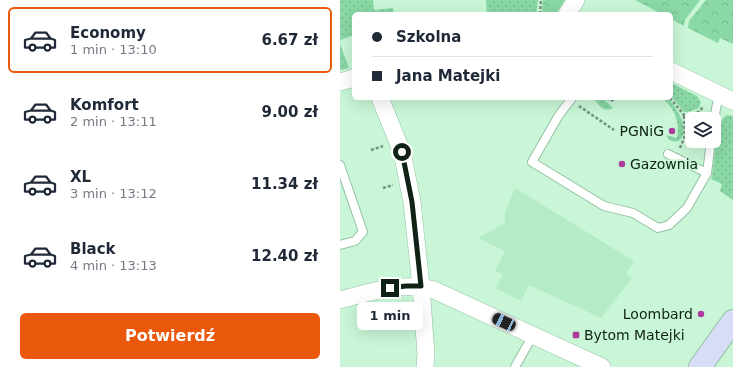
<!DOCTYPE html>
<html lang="pl">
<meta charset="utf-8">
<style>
:root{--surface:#fff;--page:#f6f6f7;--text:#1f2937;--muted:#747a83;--line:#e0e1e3;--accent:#ea580c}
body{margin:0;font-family:"DejaVu Sans",sans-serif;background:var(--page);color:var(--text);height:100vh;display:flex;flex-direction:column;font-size:15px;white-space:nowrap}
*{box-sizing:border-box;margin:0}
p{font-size:13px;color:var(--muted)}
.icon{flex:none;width:22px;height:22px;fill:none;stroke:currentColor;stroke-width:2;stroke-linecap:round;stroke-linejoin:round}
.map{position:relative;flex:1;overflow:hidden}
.details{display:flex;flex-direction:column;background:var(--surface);width:340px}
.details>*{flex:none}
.guide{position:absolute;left:12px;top:12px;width:321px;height:88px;border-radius:6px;box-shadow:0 4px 16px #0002;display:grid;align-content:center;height:88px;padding:0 20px;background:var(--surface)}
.controls{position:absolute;left:345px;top:112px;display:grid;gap:8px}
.controls a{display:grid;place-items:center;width:36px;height:36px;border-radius:6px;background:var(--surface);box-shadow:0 4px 16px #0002;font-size:20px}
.end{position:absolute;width:18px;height:18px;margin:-9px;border:5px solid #102216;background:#fff;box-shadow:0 0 0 2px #fff}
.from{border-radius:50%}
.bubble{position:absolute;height:28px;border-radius:6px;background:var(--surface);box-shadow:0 4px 16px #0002;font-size:13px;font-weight:800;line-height:28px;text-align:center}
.car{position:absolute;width:12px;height:24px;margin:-12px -6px;border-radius:5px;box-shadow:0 0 3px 1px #0007;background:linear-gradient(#222 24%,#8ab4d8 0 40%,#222 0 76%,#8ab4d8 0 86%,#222 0)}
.guide b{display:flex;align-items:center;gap:14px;height:38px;font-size:15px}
.guide b+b{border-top:1px solid var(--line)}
.guide i{width:10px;height:10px;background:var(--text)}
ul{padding:7px 0 0;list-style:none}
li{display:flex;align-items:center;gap:12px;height:66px;margin:0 8px 6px;padding:0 12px;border:2px solid transparent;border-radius:6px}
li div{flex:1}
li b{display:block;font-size:15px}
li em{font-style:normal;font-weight:800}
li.active{border-color:var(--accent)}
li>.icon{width:36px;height:36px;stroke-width:1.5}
.cta{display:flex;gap:8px;margin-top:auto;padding:8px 20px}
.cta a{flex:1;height:46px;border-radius:6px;background:var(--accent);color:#fff;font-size:16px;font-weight:800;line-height:46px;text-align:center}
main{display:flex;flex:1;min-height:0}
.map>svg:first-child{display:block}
.built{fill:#b5ebc6}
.grass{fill:url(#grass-dots)}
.park{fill:url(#park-crowns)}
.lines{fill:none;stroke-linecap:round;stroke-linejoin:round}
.service-casing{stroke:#94c1a2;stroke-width:10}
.minor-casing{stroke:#94c1a2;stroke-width:18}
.secondary-casing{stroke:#94c1a2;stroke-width:24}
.path{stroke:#72937c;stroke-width:2.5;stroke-dasharray:3 2;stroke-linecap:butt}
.service{stroke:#fff;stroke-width:8}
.minor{stroke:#fff;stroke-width:17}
.secondary{stroke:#d7dcf7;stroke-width:22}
.route{stroke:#102216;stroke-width:5}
.poi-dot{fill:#ad3d9b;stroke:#c8f6d6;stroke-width:1.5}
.labels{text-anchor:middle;stroke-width:3.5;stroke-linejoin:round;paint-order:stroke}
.poi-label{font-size:14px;fill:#102216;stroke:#c8f6d6;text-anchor:end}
</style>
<main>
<section class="details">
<ul>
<li class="active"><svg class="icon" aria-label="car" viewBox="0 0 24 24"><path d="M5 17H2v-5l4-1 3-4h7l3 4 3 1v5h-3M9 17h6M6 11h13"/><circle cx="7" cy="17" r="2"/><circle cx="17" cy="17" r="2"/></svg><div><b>Economy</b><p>1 min · 13:10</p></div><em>6.67 zł</em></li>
<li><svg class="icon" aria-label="car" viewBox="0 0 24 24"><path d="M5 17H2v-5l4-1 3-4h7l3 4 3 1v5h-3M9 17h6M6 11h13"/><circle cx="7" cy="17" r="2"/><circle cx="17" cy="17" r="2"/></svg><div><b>Komfort</b><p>2 min · 13:11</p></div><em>9.00 zł</em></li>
<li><svg class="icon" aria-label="car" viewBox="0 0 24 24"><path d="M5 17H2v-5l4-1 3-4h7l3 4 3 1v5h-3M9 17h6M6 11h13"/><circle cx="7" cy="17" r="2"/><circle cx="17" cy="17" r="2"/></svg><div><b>XL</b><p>3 min · 13:12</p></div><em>11.34 zł</em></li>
<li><svg class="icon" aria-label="car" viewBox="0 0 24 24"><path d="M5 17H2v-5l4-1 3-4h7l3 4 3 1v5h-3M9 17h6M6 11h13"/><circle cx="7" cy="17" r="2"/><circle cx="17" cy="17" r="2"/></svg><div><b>Black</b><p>4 min · 13:13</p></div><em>12.40 zł</em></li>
</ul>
<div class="cta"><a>Potwierdź</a></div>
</section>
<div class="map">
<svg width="393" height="367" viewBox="0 0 393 367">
<defs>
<pattern id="grass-dots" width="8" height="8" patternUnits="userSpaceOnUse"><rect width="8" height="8" fill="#89d8a5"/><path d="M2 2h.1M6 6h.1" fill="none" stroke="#75b98d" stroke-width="1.8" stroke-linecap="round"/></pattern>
<pattern id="park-crowns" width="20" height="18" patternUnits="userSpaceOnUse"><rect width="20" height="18" fill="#89d8a5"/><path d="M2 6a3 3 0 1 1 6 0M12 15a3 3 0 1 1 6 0" fill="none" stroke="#75b98d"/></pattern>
</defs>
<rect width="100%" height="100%" fill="#c8f6d6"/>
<path class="built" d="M175,188L294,261L286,274L292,278L261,318L189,285L181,301L156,288L163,274L155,271L165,251L138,238L165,223V213Z"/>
<path class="grass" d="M0,0H33L34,10L53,8L54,14H14V35L0,40Z
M146,0H198L196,14H147Z
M0,44L9,68L2,70L0,69Z
M331,83L357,96L361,102L359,108L348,112H344L331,96Z
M253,98H263L273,108C263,113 259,105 253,98Z
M322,98L329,99C337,108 352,133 338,141C333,142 328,141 326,135L337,138C340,121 335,109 322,98Z
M387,115L393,116V200L380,191L382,184L371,179C377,161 372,125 387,115Z"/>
<path class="park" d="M203,0H225L216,14H202Z
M295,0H360L345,20L344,26L331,19V14H322Z
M366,0H393V44L380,38L378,43L348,28L349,21Z"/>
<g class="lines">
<g class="service-casing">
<path id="service" d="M232,98L219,115L192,162L264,206L293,213L318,228L329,225L347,208L367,173L371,141
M374,119L379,94
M328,154L367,173
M0,165L23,232L15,241L0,245
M175,367L193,335"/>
</g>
<g class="minor-casing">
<path id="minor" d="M227,14L236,0
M331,71L393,101
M0,82L14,78
M40,98L62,152L72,202L81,286L86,354L85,367
M0,300C31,292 61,281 94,290L262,367"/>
</g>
<g class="secondary-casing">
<path id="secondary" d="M360,367L393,321"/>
</g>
<path class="path" d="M200,14L201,0
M267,98L270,101L273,100L276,98
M330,98L344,115C352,115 360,114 363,106
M239,106L274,130
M340,148L345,136L344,115
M31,150L43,146
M43,188L53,185"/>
<use href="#service" class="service"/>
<use href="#minor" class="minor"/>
<use href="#secondary" class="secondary"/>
</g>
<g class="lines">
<path class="route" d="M50,288L66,286H81L72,202L62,152"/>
</g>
<g class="poi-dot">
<circle cx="332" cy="131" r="4"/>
<circle cx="282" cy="164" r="4"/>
<circle cx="361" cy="314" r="4"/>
<rect x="232" y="331" width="8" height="8" rx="2"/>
</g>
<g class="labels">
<g class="poi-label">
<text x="324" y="136">PGNiG</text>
<text x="290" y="169" text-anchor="start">Gazownia</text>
<text x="353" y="319">Loombard</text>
<text x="244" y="340" text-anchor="start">Bytom Matejki</text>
</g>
</g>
</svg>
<div class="controls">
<a><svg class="icon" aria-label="layers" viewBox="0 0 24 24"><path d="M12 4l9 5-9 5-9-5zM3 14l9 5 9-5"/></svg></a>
</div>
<i class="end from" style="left:62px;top:152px"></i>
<i class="end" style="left:50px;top:288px"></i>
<div class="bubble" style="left:17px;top:302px;width:66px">1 min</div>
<i class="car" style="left:164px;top:322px;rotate:295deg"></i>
<div class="guide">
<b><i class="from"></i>Szkolna</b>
<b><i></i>Jana Matejki</b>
</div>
</div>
</main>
